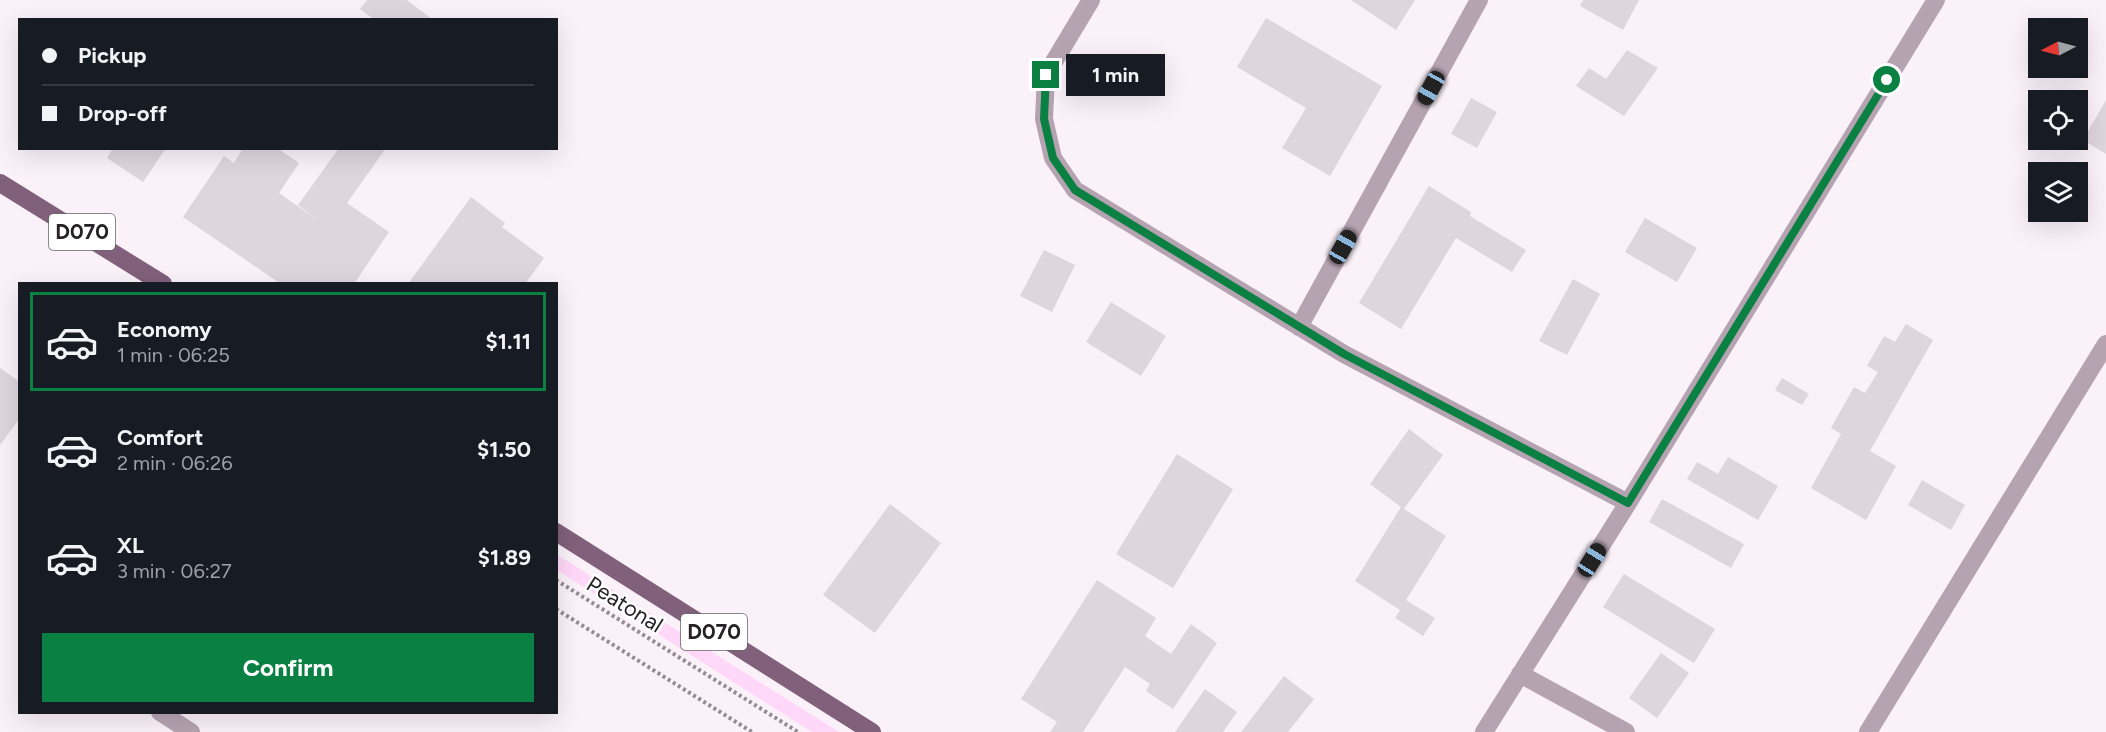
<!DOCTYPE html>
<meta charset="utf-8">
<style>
:root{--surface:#171b24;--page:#20242c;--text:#f1f3f6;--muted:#9ea1a6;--line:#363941;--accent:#0b8043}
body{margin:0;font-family:Figtree,sans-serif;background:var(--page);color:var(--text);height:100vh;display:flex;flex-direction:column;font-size:22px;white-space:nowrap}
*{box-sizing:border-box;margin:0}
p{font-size:20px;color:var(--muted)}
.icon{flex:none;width:33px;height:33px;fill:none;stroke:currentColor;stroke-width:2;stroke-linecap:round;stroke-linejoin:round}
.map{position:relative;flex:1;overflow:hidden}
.panel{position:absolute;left:18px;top:282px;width:540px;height:432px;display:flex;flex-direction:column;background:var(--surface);border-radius:0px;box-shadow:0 6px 24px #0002}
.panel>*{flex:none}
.hud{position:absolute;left:18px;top:18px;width:540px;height:132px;border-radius:0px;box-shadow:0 6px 24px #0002;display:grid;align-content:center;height:132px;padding:0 24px;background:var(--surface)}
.needle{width:39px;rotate:264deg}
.controls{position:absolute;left:2028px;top:18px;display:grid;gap:12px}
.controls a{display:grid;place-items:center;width:60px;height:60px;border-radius:0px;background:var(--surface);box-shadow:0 6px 24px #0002;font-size:30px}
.end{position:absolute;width:27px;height:27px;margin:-14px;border:8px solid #0b8043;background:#fff;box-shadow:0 0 0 3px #fff}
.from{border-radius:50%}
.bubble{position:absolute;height:42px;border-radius:0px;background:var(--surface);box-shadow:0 6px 24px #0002;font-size:20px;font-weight:700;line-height:42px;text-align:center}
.car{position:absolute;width:18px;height:36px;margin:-18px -9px;border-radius:8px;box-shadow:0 0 4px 2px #0007;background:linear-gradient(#222 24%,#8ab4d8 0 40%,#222 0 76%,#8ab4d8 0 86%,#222 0)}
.hud b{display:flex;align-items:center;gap:21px;height:57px;font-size:22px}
.hud b+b{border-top:2px solid var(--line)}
.hud i{width:15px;height:15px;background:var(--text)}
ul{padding:10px 0 0;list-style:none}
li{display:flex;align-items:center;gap:18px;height:99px;margin:0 12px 9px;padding:0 12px;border:3px solid transparent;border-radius:0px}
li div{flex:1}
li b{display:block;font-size:22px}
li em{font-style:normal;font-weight:700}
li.selected{border-color:var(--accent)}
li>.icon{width:54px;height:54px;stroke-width:1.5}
.button{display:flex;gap:12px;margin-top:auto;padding:12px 24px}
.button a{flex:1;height:69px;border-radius:0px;background:var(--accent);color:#fff;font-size:24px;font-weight:700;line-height:69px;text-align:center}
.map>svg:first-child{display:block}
.green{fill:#ffd7f8}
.building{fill:#dfd5dd}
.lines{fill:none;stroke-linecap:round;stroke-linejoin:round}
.path{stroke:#938c91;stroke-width:4;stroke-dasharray:3 3;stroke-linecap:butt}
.minor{stroke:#b6a3b2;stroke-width:18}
.major{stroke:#80607b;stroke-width:18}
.route{stroke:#0b8043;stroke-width:8}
.labels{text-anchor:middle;stroke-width:5;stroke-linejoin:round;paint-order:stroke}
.shield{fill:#fff;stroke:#676466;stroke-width:1.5}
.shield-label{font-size:21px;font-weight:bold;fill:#262225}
.street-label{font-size:22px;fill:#262225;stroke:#fff}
</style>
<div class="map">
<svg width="2106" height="732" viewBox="0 0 2106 732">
<rect width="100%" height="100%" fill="#fbf1f9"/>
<path class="green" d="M556,554L839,732H812L557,570Z"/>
<path class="building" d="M367,0H407L433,20H375L360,9Z
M1351,0H1415L1396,30Z
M1583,0H1639L1623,30L1580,6Z
M1266,18L1382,86L1330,176L1282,148L1306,108L1237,67Z
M1627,50L1658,68L1624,116L1576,86L1589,68L1606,79Z
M1471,98L1497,112L1477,148L1451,134Z
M2106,100V154L2083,140Z
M113,148H166L143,182L107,158Z
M243,148H277L299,163L279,193L316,219L298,205L339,148H386L347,203L389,232L354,284H281L183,217L224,156L234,163Z
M1429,186L1471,212L1470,216L1526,250L1512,272L1456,238L1401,329L1359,303Z
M471,197L505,223L502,227L544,258L525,284H408Z
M1645,218L1697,248L1677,282L1625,252Z
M1044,250L1075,265L1052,312L1020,296Z
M1573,279L1600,294L1567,355L1539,341Z
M1111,302L1166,336L1141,376L1086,342Z
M1906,324L1933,340L1870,451L1896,466L1866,520L1811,488L1841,434L1831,428L1854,387L1865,393L1878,372L1867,366L1884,336L1895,342Z
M0,368L20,382V418L0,445Z
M1782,378L1809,394L1802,405L1775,390Z
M1409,429L1443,455L1404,509L1446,536L1406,600L1435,618L1423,636L1395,618L1400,610L1355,581L1401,507L1370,484Z
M1177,454L1233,489L1173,588L1116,554Z
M1728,457L1778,486L1758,520L1687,479L1697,462L1718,474Z
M1922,480L1965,505L1951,530L1908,505Z
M1662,499L1744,544L1731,568L1649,522Z
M890,504L941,543L875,633L823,595Z
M1624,574L1715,629L1694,663L1603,607Z
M1097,580L1156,618L1145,636L1171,654L1191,624L1217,643L1173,709L1146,691L1150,684L1125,667L1083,732H1050L1057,722L1021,699Z
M1661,653L1689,673L1657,718L1629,698Z
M1284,676L1314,699L1288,732H1241Z
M1205,689L1237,712L1223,732H1175Z"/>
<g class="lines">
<path class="path" d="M556,580L798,732
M556,609L752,732"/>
<path class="minor" d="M1091,0L1046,75L1044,119L1053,158L1075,190L1344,354L1628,503
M1299,327L1479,0
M1520,674L1626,732
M160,712L191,732
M1484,732L1628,503L1936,0
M1868,732L2106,344"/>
<path class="major" d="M0,183L163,284
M556,532L872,732"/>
</g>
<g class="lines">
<path class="route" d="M1046,75L1044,119L1053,158L1075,190L1344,354L1628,503L1887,80"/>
</g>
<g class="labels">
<g class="shield">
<rect x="49" y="214" width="66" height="36" rx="4.5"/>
<rect x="681" y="614" width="66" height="36" rx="4.5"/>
</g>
<g class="shield-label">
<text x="82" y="239">D070</text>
<text x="714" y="639">D070</text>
</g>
<g class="street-label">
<text transform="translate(625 604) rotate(32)" y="8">Peatonal</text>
</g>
</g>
</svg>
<div class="controls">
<a><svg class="needle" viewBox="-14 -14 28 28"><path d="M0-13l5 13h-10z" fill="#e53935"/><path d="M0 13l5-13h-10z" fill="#9ea1a6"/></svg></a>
<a><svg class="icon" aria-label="locate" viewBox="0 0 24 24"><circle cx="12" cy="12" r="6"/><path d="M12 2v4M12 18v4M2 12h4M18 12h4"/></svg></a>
<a><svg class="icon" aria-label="layers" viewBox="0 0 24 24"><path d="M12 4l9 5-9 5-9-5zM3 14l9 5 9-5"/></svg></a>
</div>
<i class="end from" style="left:1887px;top:80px"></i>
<i class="end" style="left:1046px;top:75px"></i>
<div class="bubble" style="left:1066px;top:54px;width:99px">1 min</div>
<i class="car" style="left:1431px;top:88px;rotate:209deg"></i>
<i class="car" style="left:1343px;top:247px;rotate:29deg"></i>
<i class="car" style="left:1592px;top:560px;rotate:32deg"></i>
<div class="hud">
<b><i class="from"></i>Pickup</b>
<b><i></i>Drop-off</b>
</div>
<section class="panel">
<ul>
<li class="selected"><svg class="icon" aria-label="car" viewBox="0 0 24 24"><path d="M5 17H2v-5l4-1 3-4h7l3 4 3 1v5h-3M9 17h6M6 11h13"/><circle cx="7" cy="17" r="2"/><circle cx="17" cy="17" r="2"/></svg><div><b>Economy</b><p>1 min · 06:25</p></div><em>$1.11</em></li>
<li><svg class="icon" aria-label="car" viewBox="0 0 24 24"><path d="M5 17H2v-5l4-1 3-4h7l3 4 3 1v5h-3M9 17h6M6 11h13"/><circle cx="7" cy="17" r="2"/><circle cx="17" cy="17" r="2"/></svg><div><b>Comfort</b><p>2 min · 06:26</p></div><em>$1.50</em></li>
<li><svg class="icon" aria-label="car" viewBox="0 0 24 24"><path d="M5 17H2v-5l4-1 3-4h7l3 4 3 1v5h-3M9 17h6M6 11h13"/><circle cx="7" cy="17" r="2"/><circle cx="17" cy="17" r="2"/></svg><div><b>XL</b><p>3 min · 06:27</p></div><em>$1.89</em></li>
</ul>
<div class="button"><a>Confirm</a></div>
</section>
</div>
